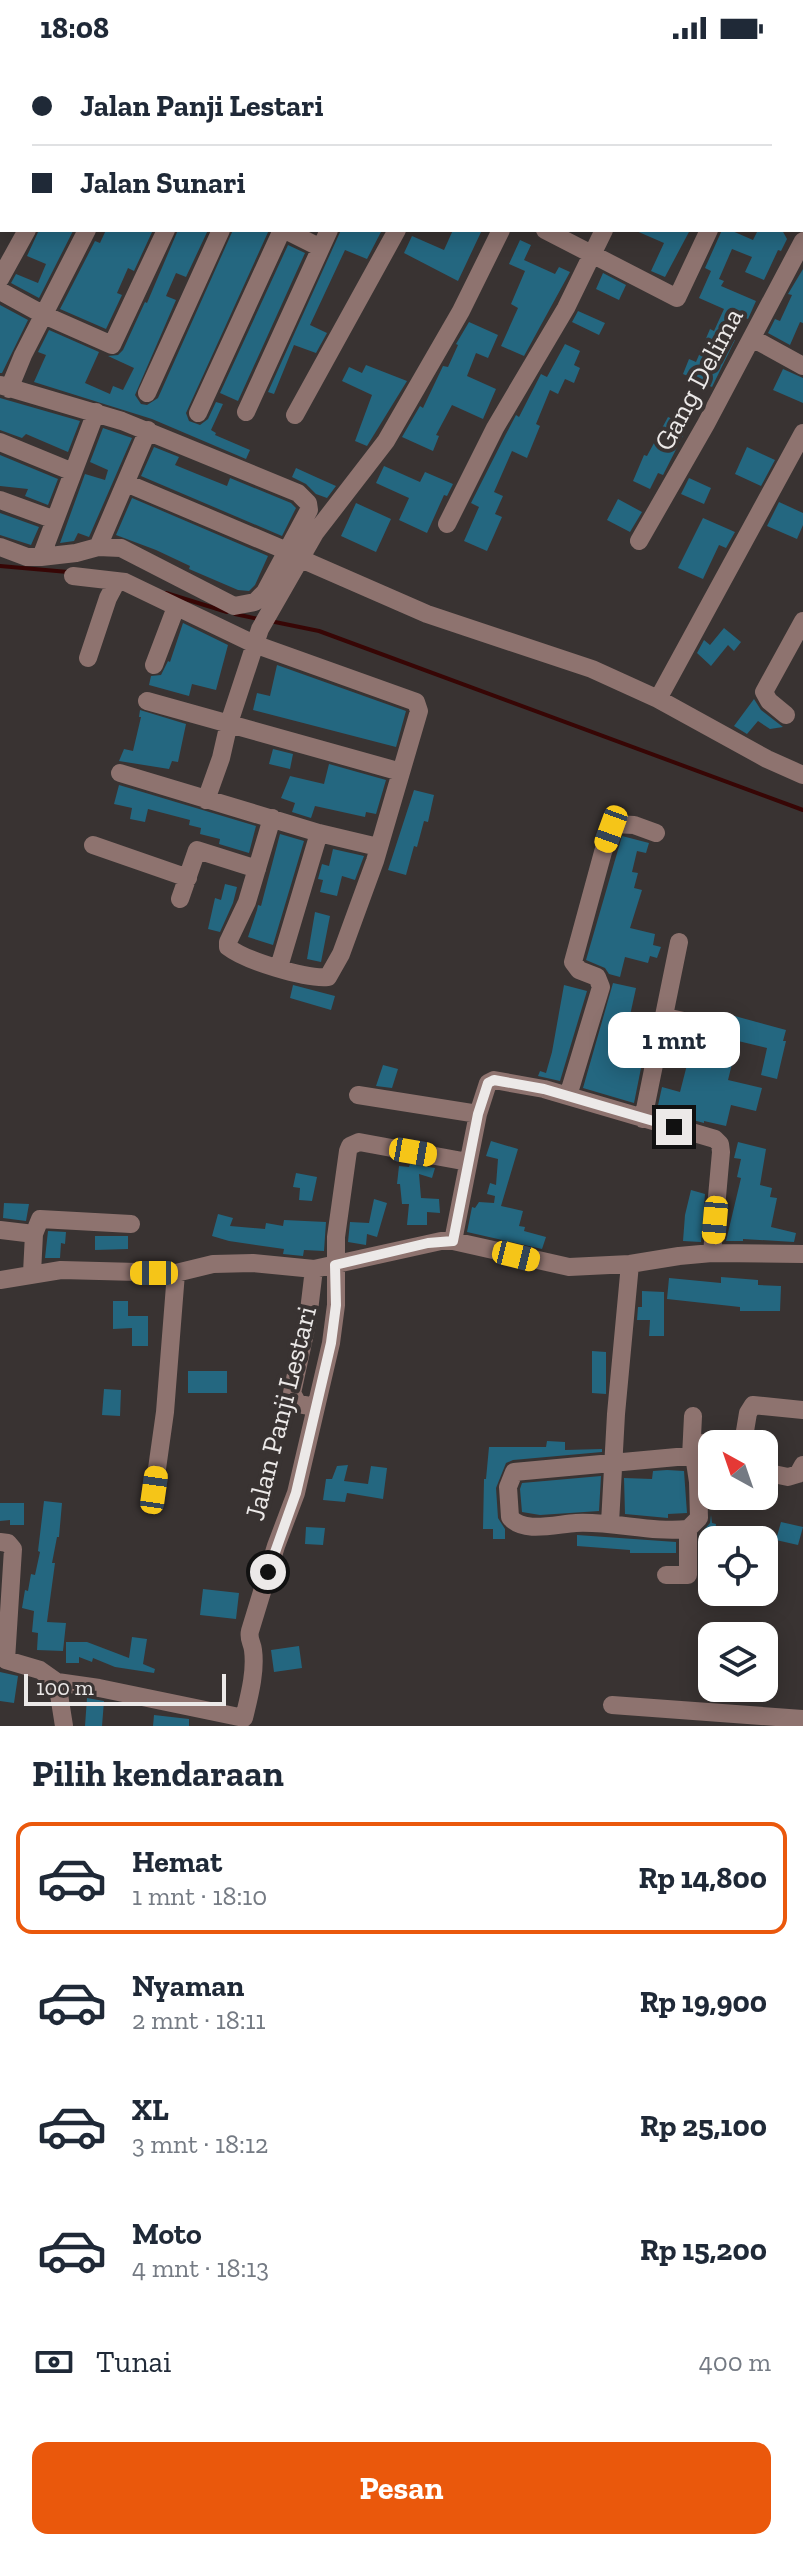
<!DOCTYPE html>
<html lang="id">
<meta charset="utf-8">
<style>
:root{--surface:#fff;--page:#f6f6f7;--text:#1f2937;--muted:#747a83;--line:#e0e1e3;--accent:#ea580c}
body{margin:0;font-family:"Zilla Slab",serif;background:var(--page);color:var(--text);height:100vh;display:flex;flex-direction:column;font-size:30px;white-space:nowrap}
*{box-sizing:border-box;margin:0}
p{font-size:26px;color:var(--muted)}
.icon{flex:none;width:44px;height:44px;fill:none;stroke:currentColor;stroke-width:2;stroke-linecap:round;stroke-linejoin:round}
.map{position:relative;height:1670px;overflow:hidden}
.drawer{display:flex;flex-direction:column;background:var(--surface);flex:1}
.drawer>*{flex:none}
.top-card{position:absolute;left:0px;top:0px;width:804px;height:176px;box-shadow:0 4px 20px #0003;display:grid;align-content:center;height:176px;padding:0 32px;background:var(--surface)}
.needle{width:52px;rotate:320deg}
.fabs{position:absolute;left:698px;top:1374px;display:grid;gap:16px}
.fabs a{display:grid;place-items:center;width:80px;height:80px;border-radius:16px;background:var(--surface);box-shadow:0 4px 20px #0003;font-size:40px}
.scale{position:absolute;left:24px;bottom:20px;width:202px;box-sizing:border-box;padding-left:8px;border:4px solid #ece9e8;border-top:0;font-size:22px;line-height:28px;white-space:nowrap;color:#ece9e8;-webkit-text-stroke:6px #393332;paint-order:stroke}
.end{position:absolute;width:36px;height:36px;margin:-18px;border:10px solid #ece9e8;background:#111;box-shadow:0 0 0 4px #111}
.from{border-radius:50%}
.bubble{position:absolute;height:56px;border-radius:16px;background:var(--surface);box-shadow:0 4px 20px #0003;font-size:26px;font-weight:800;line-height:56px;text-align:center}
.car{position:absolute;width:24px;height:48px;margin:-24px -12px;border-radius:10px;box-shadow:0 0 6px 2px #0007;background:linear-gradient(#f5c518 24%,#345 0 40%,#f5c518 0 76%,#345 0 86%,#f5c518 0)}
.top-card b{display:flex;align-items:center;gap:28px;height:76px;font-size:30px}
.top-card b+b{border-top:2px solid var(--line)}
.top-card i{width:20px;height:20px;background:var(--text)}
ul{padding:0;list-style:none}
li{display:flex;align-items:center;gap:24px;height:112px;margin:0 16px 12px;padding:0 16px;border:4px solid transparent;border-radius:16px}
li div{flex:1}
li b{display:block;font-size:30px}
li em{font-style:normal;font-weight:800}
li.selected{border-color:var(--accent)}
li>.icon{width:72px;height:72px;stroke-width:1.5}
h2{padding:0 32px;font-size:36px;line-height:96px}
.pay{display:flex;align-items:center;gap:20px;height:88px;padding:0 32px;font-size:30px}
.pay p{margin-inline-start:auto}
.cta{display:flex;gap:16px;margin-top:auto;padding:16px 32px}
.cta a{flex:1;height:92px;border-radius:16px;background:var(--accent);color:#fff;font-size:32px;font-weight:800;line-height:92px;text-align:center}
.status{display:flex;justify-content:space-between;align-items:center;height:56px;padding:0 40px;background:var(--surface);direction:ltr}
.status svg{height:22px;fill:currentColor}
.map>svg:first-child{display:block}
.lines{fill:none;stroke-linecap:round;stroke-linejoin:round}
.stream{stroke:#370605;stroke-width:4}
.building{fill:#246780}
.minor{stroke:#8e736f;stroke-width:18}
.route{stroke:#ece9e8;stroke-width:10}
.labels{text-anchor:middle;stroke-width:8;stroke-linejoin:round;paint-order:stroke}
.street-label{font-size:28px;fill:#ece9e8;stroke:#393332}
</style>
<div class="status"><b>18:08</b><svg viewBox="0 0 49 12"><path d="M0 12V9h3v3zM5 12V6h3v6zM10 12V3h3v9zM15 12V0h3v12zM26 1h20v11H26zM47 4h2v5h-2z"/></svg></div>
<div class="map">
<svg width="803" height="1670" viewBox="0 0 803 1670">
<rect width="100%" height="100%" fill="#393332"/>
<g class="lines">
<path class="stream" d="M0,510L68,516
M166,537L227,556
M235,558L258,563
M270,565L319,575L803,754"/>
</g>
<path class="building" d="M39,174L73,175L39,242L11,227L16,218L38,227L46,208L27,200Z
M106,174H153L134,215L128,212L117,237L122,239L106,273L60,253L95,185L100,187Z
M178,174H208L186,221L176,217L166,240L176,244L135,339L141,348L147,349L158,342L233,174H269L186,357L189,365L200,369L208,363L216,346L223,348L211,374L216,377L215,379L250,394L246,403L152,363L34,326L46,299L38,296L49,274L99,296L85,327L110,338L113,330L123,334L134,312L108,300L118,299L123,294L145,246L147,247Z
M341,174H382L367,203L345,194L310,269L327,277L316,297L294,289L274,338L268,336Z
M453,174H482L458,225L404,197L412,180L444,194Z
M634,174H690L665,221L651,215L664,187Z
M722,174H730L753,184L758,174H782L787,183L781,195L778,194L764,224L745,216L752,201L732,193L719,223L724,225L721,230L756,245L748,263L736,258L726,280L735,284L712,331L683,318L689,303L696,306L710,273L714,275L724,253L699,242L711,215L705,212Z
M520,184L531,189L524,204L555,218L559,211L570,216L524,300L501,290L518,252L511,248L525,215L509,208Z
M288,189L305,197L238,345L220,337Z
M803,213V267L800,266L790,289L768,277L775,263L780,265L792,239L788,238Z
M603,217L626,229L619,244L596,233Z
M0,249L28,264L2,317H0Z
M578,255L605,267L599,279L572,266Z
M469,266L498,279L488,302L476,297L467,320L496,333L483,363L452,349L436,379L439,380L433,395L402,381L420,350L423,352L443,310L448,311L458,289L456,288Z
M565,288L580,295L574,309L580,312L574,327L565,323L558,338L550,334L536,368L540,370L527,402L512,395L494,436L503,440L495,458L502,461L487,495L464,485L479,451L471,447L506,378L516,359L519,361L541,318L547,321Z
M366,309L407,325L367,390L355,385L372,339L342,325L349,311L362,317Z
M783,313L803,322V347L773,334Z
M0,342L80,365L68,396L26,378L22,382L0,374Z
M668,361L688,370L663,419L658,417L650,433L633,425L644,399L647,400Z
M103,372L132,382L89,481L78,477L74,485L60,487L85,418L105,424L108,414L90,406Z
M154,391L179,401L175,409L197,418L227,430L230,422L291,447L296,452L282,480L141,420Z
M747,391L775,404L761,430L735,418Z
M0,399L58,423L48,449L25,440L28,433L0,430Z
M384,410L420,426L425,416L453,428L447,440L444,439L427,477L399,464L409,442L376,427Z
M296,412L318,422L336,430L327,442L316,438L306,428L292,421Z
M689,422L711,432L704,448L681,438Z
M132,442L268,500L255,529L249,535L238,534L189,513L190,510L156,494L116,479Z
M618,443L642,456L630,476L607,464Z
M779,446L803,457V469L797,483L767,470Z
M356,447L391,463L376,496L341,480Z
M0,457L39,471L31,489L0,479Z
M703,462L735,476L726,492L719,489L703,523L678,512Z
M183,567L228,589L216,634L192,628L189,640L149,629L151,620L161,619L168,605L170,606Z
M724,572L741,586L734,595L728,589L711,610L697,597L704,584L710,589Z
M277,609L406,655L396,691L253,654L257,637L270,640Z
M754,643L761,654L783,671L770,673L758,665L747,678L734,670Z
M140,654L186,668L178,706L172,705L169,713L119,705L124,693L133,695L141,661H139Z
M273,693L293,698L290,713L269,708Z
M329,708L386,724L376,758L366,756L365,761L315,750L311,762L292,756L295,747L281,742L290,720L324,728Z
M119,729L256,770L249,797L219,788L220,783L200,778L201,772L189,769L190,764L148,753L145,766L130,763L132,752L114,748Z
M414,734L434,739L428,766L424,765L417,791L414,790L406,819L388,814Z
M280,778L304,785L273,889L248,881L257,854L258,849L261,850Z
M622,780L649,787L646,797L637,795L632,816L638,817L634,832L642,834L630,872L655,878L653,889L661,891L657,902L650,900L648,907L625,901L620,921L609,918L605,912L586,904Z
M333,793L364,800L355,824L342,820L337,840L320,836L323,824L318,823L322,808L329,810Z
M225,828L237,831L233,847L220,876L208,873L215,842L221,844Z
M315,856L330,860L321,906L307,903Z
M613,927L636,932L629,964L621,963L613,984L645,992L634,1047L583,1032Z
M293,929L335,940L331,954L290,942Z
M564,929L587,935L560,1025L538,1020L540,1015L546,1017L552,996Z
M720,956L786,974L783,985H786L777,1023L761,1019L767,992L734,984L736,975L723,972L718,962Z
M677,980L697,986L694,995L733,1004L728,1024L762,1032L756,1055L731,1049L726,1070L704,1065V1067L657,1054L662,1031L680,1036L689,1001L671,1000Z
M383,1009L398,1013L392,1032L376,1030Z
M491,1085L518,1093L501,1150L523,1155L519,1170L525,1171L524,1175L546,1181L542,1193L467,1176L472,1151L475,1152L479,1146L494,1147L495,1140L487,1138L490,1127L496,1129L498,1103L486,1100Z
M738,1086L766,1093L760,1129L772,1132L770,1141L777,1142L771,1171L796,1177L794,1186L743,1183V1185H726L741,1122L737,1121L741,1103L734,1102Z
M410,1108L435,1112L432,1122L419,1118L421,1142L439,1143L440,1157L427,1156V1169H407L409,1148H402L400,1128H397L399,1110L409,1111Z
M296,1117L317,1121L312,1145L299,1144L300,1132L293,1131Z
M691,1134L705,1138L701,1186L683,1185L685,1159Z
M374,1143L387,1147L377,1181L367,1178L366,1189L348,1186L350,1166L369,1167Z
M4,1147L29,1148L26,1165L3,1162Z
M218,1158L233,1162L230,1170L265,1173L266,1167L283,1170L284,1164L326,1166L324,1195L304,1194L303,1200L283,1198L284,1193L229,1185L212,1180Z
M48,1175L66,1176L65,1188L61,1187L60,1202H45Z
M95,1180H128V1193L95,1194Z
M721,1221L758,1224V1229L781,1230L780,1255H740V1251L667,1243L669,1222L721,1227Z
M642,1235L664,1236V1280H649L650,1264H637L638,1251H642Z
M113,1245H128V1260H148V1290H132V1272L113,1273Z
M592,1295L606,1296V1338L592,1337Z
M188,1315H227V1337H188Z
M104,1333L121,1334L120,1360L102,1359Z
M547,1385L565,1386V1394L602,1393V1396L513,1404L506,1407L496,1432L498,1462L505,1473V1483H493V1473H483L484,1423H486L489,1391H546Z
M348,1409L344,1425L368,1428L371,1410L387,1412L383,1443L347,1437L345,1446L323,1444L326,1423H332L337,1410Z
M667,1414L684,1415L687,1457L668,1458V1462L625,1458L624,1422L652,1423L653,1415Z
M601,1420L599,1455L540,1459L522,1456L520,1433L522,1427Z
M44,1445L62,1447L59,1481H57L52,1507H55L47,1566L66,1567L63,1595L37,1594L38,1577L32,1576L34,1555L22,1552L25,1534L28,1535L31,1518L35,1519L40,1496L38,1495Z
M0,1447H24V1469H10V1464L0,1465Z
M711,1459L712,1467L716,1468L712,1501H701L702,1476L710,1467Z
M781,1466L803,1471L798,1489L776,1484Z
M306,1471L325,1472L323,1489L305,1488Z
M577,1479L676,1486V1497H630V1494L577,1490Z
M203,1533L239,1537L236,1563L200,1559Z
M132,1581L147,1583L143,1608L155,1613L154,1617L115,1611L93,1602L92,1606L79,1601V1607H66V1586H87L129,1602Z
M299,1590L302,1612L274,1616L271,1594Z
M0,1616L18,1620L14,1647L0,1645Z
M87,1642L104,1645L102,1670H85Z
M154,1659L189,1663V1670H153Z"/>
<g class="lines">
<path class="minor" d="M43,0L47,2
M119,2L120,0
M181,2L182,0
M794,2L795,0
M0,57L2,58
M0,105L2,101
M285,174L319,191
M545,174L677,242L709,174
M0,223L27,174
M0,235L44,259L112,289L166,174
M752,282L803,310
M0,329L122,365L298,437L308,447L309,454L265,536L255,546L234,550L121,492L98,491L76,497L41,501H27L0,491
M9,333L23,299L87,174
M147,337L221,174
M246,356L329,174
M198,357L282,174
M295,359L397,174
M0,386L73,416
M126,427L287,495
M0,444L55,464
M447,468L495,372L566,252L604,174
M639,485L706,368L803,185
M98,491L148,374
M41,501L96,356
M301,503L427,558L592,613L658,643L767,703L803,719
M73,520L125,526L254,588L416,646L419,655L375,805L341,898L328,921C305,923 246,905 228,891V886L247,846L272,762
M88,602L108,542L117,525
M154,609L176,551
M658,643L803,377
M147,645L401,716
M786,659L769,645L764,636L803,565
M120,717L319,777L378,791
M206,744L221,702L229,667L260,573L315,477L386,385L461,255L501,174
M93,789L188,822
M180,843L197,794L257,813
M279,911L319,777
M665,961L711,971
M358,1039L478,1058
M568,1040L601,931L597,921L579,914L573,906L603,796L614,768L634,769L656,777
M643,1063L679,886
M0,1174L34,1178
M453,1185L478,1058L488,1027L494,1024L544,1033L715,1083L720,1088L721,1096L712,1197
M314,1213L308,1263L292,1337L298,1348L316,1351
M32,1217L34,1178L40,1163L131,1168
M0,1224L61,1214L176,1217L213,1208L253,1207L314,1213L441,1185H453L569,1211L630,1208L679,1200L712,1197L803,1198
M703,1387L760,1388
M743,1387L748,1357L753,1349L803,1354
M677,1401H691L695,1406L698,1426L699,1462L688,1473C652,1477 613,1465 576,1467C557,1468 522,1478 510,1461L508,1431L514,1416Z
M691,1401L693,1360
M764,1416L788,1421L798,1418L803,1409
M154,1434L165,1356L176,1217
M610,1467L616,1358L630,1208
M0,1486L8,1487L13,1493L6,1604L40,1614L57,1626L99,1632L244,1662C249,1641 256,1616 253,1594C252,1586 248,1583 250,1575L276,1490L296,1437L331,1287L336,1249V1181L348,1095L350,1090L359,1086L468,1106
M666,1519H688V1473
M57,1626L64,1670
M612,1649L803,1663"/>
</g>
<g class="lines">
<path class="route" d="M268,1516L296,1437L331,1287L336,1249L335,1209L428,1187L453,1185L478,1058L488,1027L494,1024L544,1033L674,1071"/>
</g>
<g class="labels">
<g class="street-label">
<text transform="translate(698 323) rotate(-62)" y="10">Gang Delima</text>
<text transform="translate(280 1357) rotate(-76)" y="10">Jalan Panji Lestari</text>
</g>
</g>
</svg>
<div class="fabs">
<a><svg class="needle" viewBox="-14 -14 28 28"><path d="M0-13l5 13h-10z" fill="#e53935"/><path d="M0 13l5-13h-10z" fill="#747a83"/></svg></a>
<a><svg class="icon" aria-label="locate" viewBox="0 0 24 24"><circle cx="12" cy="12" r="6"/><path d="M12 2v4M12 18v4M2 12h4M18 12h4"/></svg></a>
<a><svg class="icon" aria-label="layers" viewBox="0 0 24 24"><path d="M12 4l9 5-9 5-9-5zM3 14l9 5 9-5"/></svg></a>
</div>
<div class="scale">100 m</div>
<i class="end from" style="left:268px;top:1516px"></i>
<i class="end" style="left:674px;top:1071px"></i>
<div class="bubble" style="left:608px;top:956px;width:132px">1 mnt</div>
<i class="car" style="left:611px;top:773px;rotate:200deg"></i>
<i class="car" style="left:413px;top:1096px;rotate:100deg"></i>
<i class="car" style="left:715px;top:1164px;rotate:185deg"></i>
<i class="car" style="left:516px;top:1200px;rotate:104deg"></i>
<i class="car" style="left:154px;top:1217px;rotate:270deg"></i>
<i class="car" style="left:154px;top:1434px;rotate:8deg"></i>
<div class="top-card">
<b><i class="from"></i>Jalan Panji Lestari</b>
<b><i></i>Jalan Sunari</b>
</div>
</div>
<section class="drawer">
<h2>Pilih kendaraan</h2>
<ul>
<li class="selected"><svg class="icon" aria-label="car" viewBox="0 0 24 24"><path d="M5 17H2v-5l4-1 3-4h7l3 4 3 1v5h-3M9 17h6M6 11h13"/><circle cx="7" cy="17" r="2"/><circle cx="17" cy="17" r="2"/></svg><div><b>Hemat</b><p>1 mnt · 18:10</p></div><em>Rp 14,800</em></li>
<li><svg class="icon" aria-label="car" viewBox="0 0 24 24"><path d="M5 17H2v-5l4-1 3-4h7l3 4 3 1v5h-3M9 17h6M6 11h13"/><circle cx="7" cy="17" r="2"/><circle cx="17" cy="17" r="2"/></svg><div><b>Nyaman</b><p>2 mnt · 18:11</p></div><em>Rp 19,900</em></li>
<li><svg class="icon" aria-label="car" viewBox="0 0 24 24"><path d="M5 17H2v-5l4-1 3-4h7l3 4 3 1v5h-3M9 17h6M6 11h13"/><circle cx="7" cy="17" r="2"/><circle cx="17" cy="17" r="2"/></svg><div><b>XL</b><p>3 mnt · 18:12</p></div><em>Rp 25,100</em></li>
<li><svg class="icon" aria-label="car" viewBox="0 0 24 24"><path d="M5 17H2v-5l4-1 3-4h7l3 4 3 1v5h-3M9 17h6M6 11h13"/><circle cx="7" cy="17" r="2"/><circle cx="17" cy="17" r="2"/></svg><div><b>Moto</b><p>4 mnt · 18:13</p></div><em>Rp 15,200</em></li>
</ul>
<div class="pay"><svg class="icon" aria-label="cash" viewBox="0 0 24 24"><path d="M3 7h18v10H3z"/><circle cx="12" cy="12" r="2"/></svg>Tunai<p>400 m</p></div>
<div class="cta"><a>Pesan</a></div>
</section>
